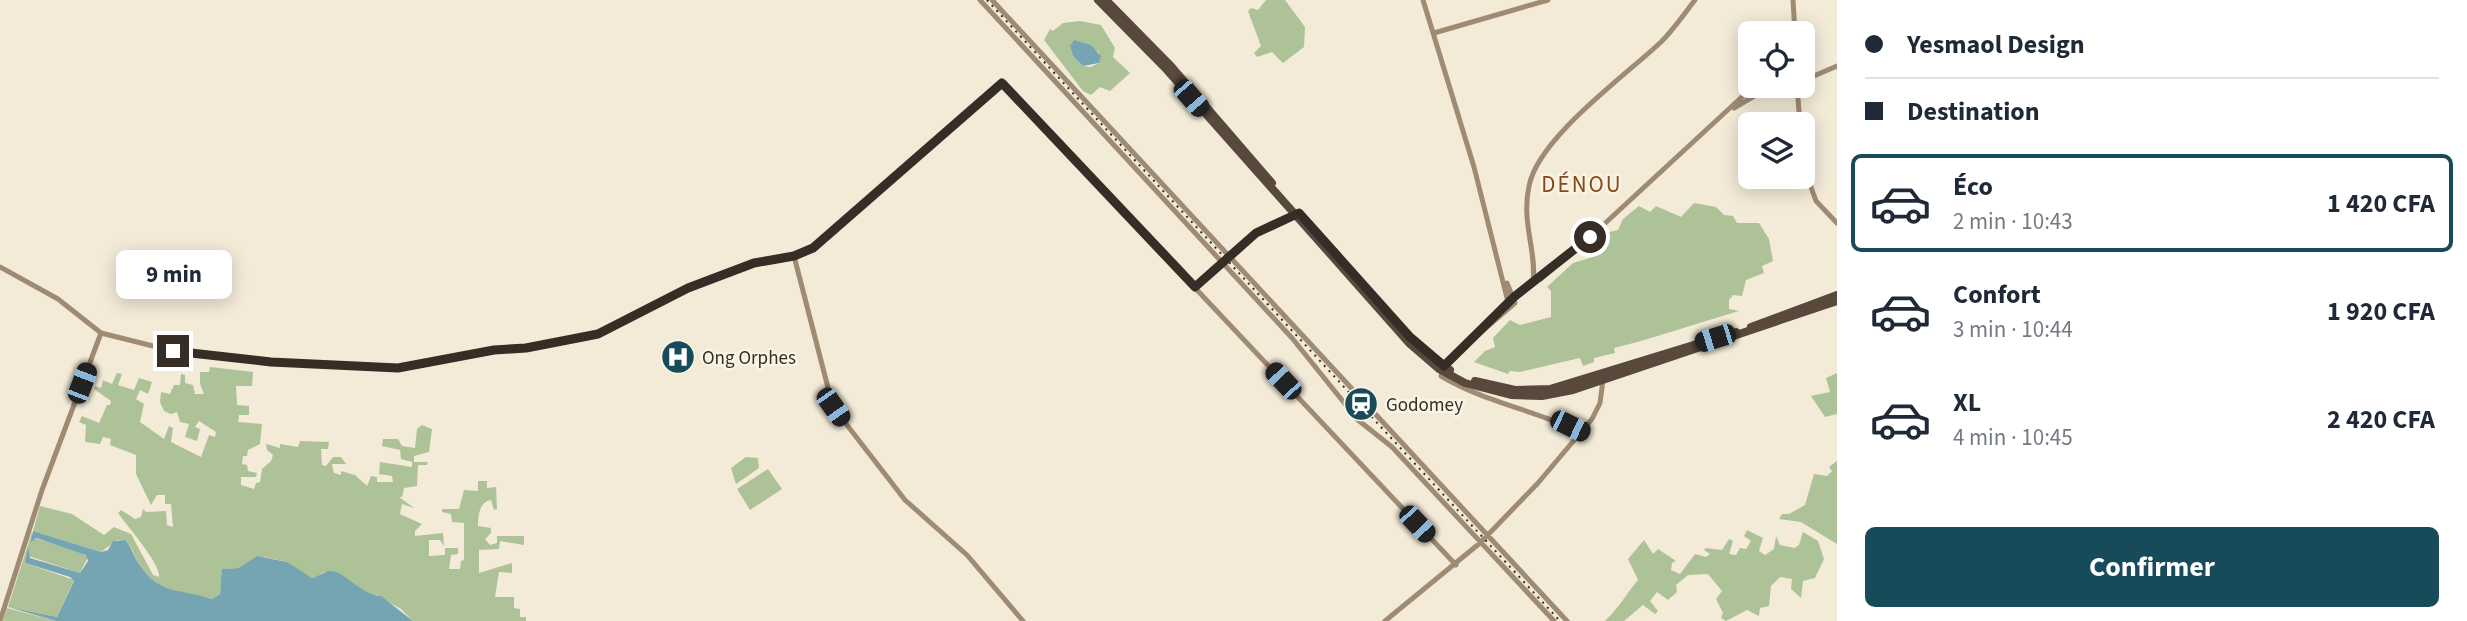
<!DOCTYPE html>
<html lang="fr">
<meta charset="utf-8">
<style>
:root{--surface:#fff;--page:#f6f6f7;--text:#1f2937;--muted:#747a83;--line:#e0e1e3;--accent:#184b5a}
body{margin:0;font-family:"Source Sans 3",sans-serif;background:var(--page);color:var(--text);height:100vh;display:flex;flex-direction:column;font-size:26px;white-space:nowrap}
*{box-sizing:border-box;margin:0}
p{font-size:23px;color:var(--muted)}
.icon{flex:none;width:38px;height:38px;fill:none;stroke:currentColor;stroke-width:2;stroke-linecap:round;stroke-linejoin:round}
.map{position:relative;flex:1;overflow:hidden}
.side{display:flex;flex-direction:column;background:var(--surface);width:630px}
.side>*{flex:none}
.banner{display:grid;align-content:center;height:154px;padding:0 28px;background:var(--surface)}
.fabs{position:absolute;left:1738px;top:21px;display:grid;gap:14px}
.fabs a{display:grid;place-items:center;width:77px;height:77px;border-radius:10px;background:var(--surface);box-shadow:0 4px 18px #0003;font-size:35px}
.end{position:absolute;width:32px;height:32px;margin:-16px;border:9px solid #362d26;background:#fff;box-shadow:0 0 0 4px #fff}
.from{border-radius:50%}
.bubble{position:absolute;height:49px;border-radius:10px;background:var(--surface);box-shadow:0 4px 18px #0003;font-size:23px;font-weight:700;line-height:49px;text-align:center}
.car{position:absolute;width:21px;height:42px;margin:-21px -10px;border-radius:9px;box-shadow:0 0 5px 2px #0007;background:linear-gradient(#222 24%,#8ab4d8 0 40%,#222 0 76%,#8ab4d8 0 86%,#222 0)}
.banner b{display:flex;align-items:center;gap:24px;height:66px;font-size:26px}
.banner b+b{border-top:2px solid var(--line)}
.banner i{width:18px;height:18px;background:var(--text)}
ul{padding:0;list-style:none}
li{display:flex;align-items:center;gap:21px;height:98px;margin:0 14px 10px;padding:0 14px;border:4px solid transparent;border-radius:10px}
li div{flex:1}
li b{display:block;font-size:26px}
li em{font-style:normal;font-weight:700}
li.current{border-color:var(--accent)}
li>.icon{width:63px;height:63px;stroke-width:1.5}
.button{display:flex;gap:14px;margin-top:auto;padding:14px 28px}
.button a{flex:1;height:80px;border-radius:10px;background:var(--accent);color:#fff;font-size:28px;font-weight:700;line-height:80px;text-align:center}
main{display:flex;flex:1;min-height:0}
.map>svg:first-child{display:block}
.green{fill:#adc397;fill-rule:evenodd}
.water{fill:#75a5b2}
.lines{fill:none;stroke-linecap:round;stroke-linejoin:round}
.secondary{stroke:#9f8b74;stroke-width:5}
.highway{stroke:#58493c;stroke-width:8}
.rail{stroke:#362d26;stroke-width:2;stroke-dasharray:2 5;stroke-linecap:butt}
.route{stroke:#362d26;stroke-width:9}
.labels{text-anchor:middle;stroke-width:5;stroke-linejoin:round;paint-order:stroke}
.poi-label{font-size:19px;fill:#362d26;stroke:#faf4e4;text-anchor:start}
.quarter-label{font-size:23px;letter-spacing:2px;fill:#8b4619;stroke:#faf4e4}
</style>
<main>
<div class="map">
<svg width="1837" height="621" viewBox="0 0 1837 621">
<rect width="100%" height="100%" fill="#f3ead8"/>
<path class="green" d="M1266,0H1285L1305,27L1304,47L1283,63L1272,52L1257,57L1254,53L1261,46L1248,11L1251,8L1258,10Z
M1080,21L1101,25L1115,48L1113,57L1130,73L1110,91L1100,87L1091,95L1083,91L1044,40L1050,29L1053,31L1063,23ZM1082,44L1099,52V63L1091,67L1083,66L1073,56L1070,46Z
M1694,203L1716,207L1724,215L1733,216L1737,223H1759L1769,239L1773,261L1762,266L1764,273L1746,280L1742,296L1733,295L1729,300V309L1739,311C1697,323 1656,338 1614,348L1615,353L1594,358V362L1583,366L1580,358L1520,372L1510,371L1508,374L1474,362L1485,351L1495,347L1493,338L1510,320L1520,325L1551,317V291L1547,287L1573,263L1593,257L1596,253L1594,246L1609,232L1618,230L1623,219L1639,206L1650,212L1656,206L1681,217Z
M210,367L253,372L252,386H236L237,405L249,406V415H239L238,422L262,424L260,444L248,450L247,456H243L242,464L247,465L248,471L257,473L256,477H241V485L254,489L256,483L260,482L262,469L271,461L273,455L267,450L266,444L280,448V444L298,447L300,441L329,442L328,449H321L322,465L326,466L333,457H341L346,464H332L334,473L341,475V471L355,475L367,486L371,476L377,477V482H393L392,476L379,474L380,462L412,467V462L401,459L400,450L382,446L383,439H398L402,446L415,448L417,429L422,425L432,429L429,452L414,456V462H428L427,465H418L417,486L404,488L402,497H399L414,508L402,504L400,514L422,524L415,531V536L443,533L444,546L440,540H429V556L445,555V548H458V554L451,555L449,569H460L461,561L464,560V523L452,522L451,514L442,512V509H459L464,490L478,491V481H487V488L496,487L497,509L494,510L491,500C479,502 478,516 478,526L491,528V533L485,539L490,545L497,543V536H524V545L500,541L499,549L479,550V573L512,563V573L499,572L495,597H514V608L520,609V617H526V621H413L401,609L376,595L369,596L340,574L324,572L315,578L308,577L287,562L264,557L239,568L223,569L220,594L212,599C181,589 159,595 139,564C133,555 133,547 125,540H117L101,552L33,531L40,506L72,514L104,535L114,527L131,534L153,575L159,577C161,564 127,526 118,513L121,510L135,519L141,517L143,509L146,512L166,511L167,525L173,527L171,504H165V495H157L151,505L136,474V455L110,445L111,439L103,437L100,444L85,442L86,425L79,422L82,416L99,423L107,405H110L111,401L94,389L95,386L101,388L103,380L112,384L117,373L122,374L118,385L134,390L139,378L152,382L148,394L140,390L136,399L144,404L140,422L164,439L169,426L173,428L171,442L201,457L209,435L215,437L216,432L199,421L195,427L200,429L197,441L185,437L189,424L180,422L177,412L171,414L164,411L160,402L161,392L170,394L174,385H180L181,374L185,375V383L193,385L195,394H204L200,384V372H209Z
M1837,373V414L1825,417L1811,396L1830,392L1826,378Z
M746,457L758,458L759,468L736,484L731,468Z
M1837,461V544L1801,522L1779,519L1782,514H1789L1805,505L1814,474L1827,476L1832,471L1829,467Z
M768,469L782,489L750,510L737,489Z
M1747,530L1763,538L1759,551L1765,555L1774,549L1776,536L1780,545L1794,548L1799,545L1803,532L1818,541L1824,559L1815,578L1803,581L1801,598L1791,589L1792,579L1780,577L1771,586L1769,606L1760,608L1759,616L1747,610L1726,621L1721,618L1723,613L1716,599L1722,591L1708,574L1688,575L1676,585L1677,592L1668,600L1657,592L1650,601L1658,611L1655,614L1643,605L1624,621H1605C1619,608 1626,594 1638,580L1628,559L1644,540L1653,554L1658,549L1676,561L1672,563L1671,570L1680,574L1695,554L1706,557L1710,554L1704,550L1706,548L1722,550L1729,539L1733,541L1729,554L1736,555L1740,548L1746,549L1751,541L1744,536Z
M32,532L34,538L81,552L88,557L80,573L28,556L25,563L74,580L57,617L8,607Z
M7,608L56,621H3Z"/>
<path class="water" d="M1074,40L1091,45L1101,56L1099,63L1083,66L1073,56L1070,46Z
M33,531L101,552L108,550L113,541L125,540C132,547 133,556 139,564C160,596 181,588 212,599L220,594L222,569L239,568L257,556L287,562L312,578C318,577 323,572 329,571C344,569 360,595 381,596L413,621H56L8,607L57,617L74,581L70,577L25,563L28,547L30,558L80,573L88,561L86,555L36,538L31,542Z"/>
<g class="lines">
<path class="secondary" d="M980,0L1292,338L1358,420L1392,447L1554,621
M992,0L1567,621
M1423,0L1474,167L1508,302
M1793,0L1795,33
M1434,33L1548,0
M1802,81L1837,66
M1797,86L1800,124
M1734,108L1761,92
M1802,162L1816,201L1837,223
M794,256L833,407L905,500L967,555L1023,621
M0,267L58,299L101,333L173,351L271,362L398,368L599,334L688,288L754,263L794,256L813,248L1002,83L1456,565
M1541,279L1558,264
M1533,282L1601,227L1744,95L1786,86
M1507,283L1515,303L1446,362L1441,376C1484,402 1538,411 1583,433
M1195,287L1261,230L1296,214
M1491,322L1508,302L1533,282C1537,251 1521,224 1529,186C1538,138 1625,76 1661,42C1674,29 1684,14 1695,0
M0,621L42,490L101,333
M1385,621L1480,543L1538,483L1592,419L1600,403L1603,380"/>
<path class="highway" d="M1098,0L1167,70L1410,344L1439,369L1465,383L1511,395L1542,396L1573,390L1837,301
M1106,0L1171,66L1272,183
M1299,213L1338,256
M1751,327L1837,295
M1422,348L1450,370
M1475,381L1515,390L1550,389L1736,332"/>
<path class="rail" d="M987,0L1560,621"/>
</g>
<g class="lines">
<path class="route" d="M173,351L271,362L398,368L494,350L526,348L598,334L688,288L754,263L794,256L813,248L1002,83L1195,287L1256,233L1299,213L1410,337L1444,366L1514,297L1590,237"/>
</g>
<defs>
<g id="hospital-disc" transform="scale(1.75)"><circle r="9.5" fill="#184b5a" stroke="#faf4e4"/><path d="M-5-5h3v3.5h4V-5h3V5h-3V1.5h-4V5h-3Z" fill="#fff"/></g>
<g id="station-disc" transform="scale(1.75)"><circle r="9.5" fill="#184b5a" stroke="#faf4e4"/><path d="M-3-6H3Q5-6 5-4V2Q5 4 3 4L4.5 6H3L1.5 4h-3L-3 6H-4.5L-3 4Q-5 4-5 2V-4Q-5-6-3-6ZM-3.5-4v3h7v-3ZM-3.5 1v1.5H-2V1ZM2 1v1.5H3.5V1Z" fill="#fff"/></g>
</defs>
<g fill-rule="evenodd">
<use href="#hospital-disc" x="678" y="357"/>
<use href="#station-disc" x="1361" y="404"/>
</g>
<g class="labels">
<g class="poi-label">
<text x="702" y="364">Ong Orphes</text>
<text x="1386" y="411">Godomey</text>
</g>
<g class="quarter-label">
<text x="1582" y="192">DÉNOU</text>
</g>
</g>
</svg>
<div class="fabs">
<a><svg class="icon" aria-label="locate" viewBox="0 0 24 24"><circle cx="12" cy="12" r="6"/><path d="M12 2v4M12 18v4M2 12h4M18 12h4"/></svg></a>
<a><svg class="icon" aria-label="layers" viewBox="0 0 24 24"><path d="M12 4l9 5-9 5-9-5zM3 14l9 5 9-5"/></svg></a>
</div>
<i class="end from" style="left:1590px;top:237px"></i>
<i class="end" style="left:173px;top:351px"></i>
<div class="bubble" style="left:116px;top:250px;width:116px">9 min</div>
<i class="car" style="left:1191px;top:98px;rotate:139deg"></i>
<i class="car" style="left:1715px;top:338px;rotate:253deg"></i>
<i class="car" style="left:1283px;top:381px;rotate:317deg"></i>
<i class="car" style="left:82px;top:383px;rotate:21deg"></i>
<i class="car" style="left:833px;top:407px;rotate:145deg"></i>
<i class="car" style="left:1570px;top:426px;rotate:116deg"></i>
<i class="car" style="left:1417px;top:524px;rotate:137deg"></i>
</div>
<section class="side">
<div class="banner">
<b><i class="from"></i>Yesmaol Design</b>
<b><i></i>Destination</b>
</div>
<ul>
<li class="current"><svg class="icon" aria-label="car" viewBox="0 0 24 24"><path d="M5 17H2v-5l4-1 3-4h7l3 4 3 1v5h-3M9 17h6M6 11h13"/><circle cx="7" cy="17" r="2"/><circle cx="17" cy="17" r="2"/></svg><div><b>Éco</b><p>2 min · 10:43</p></div><em>1 420 CFA</em></li>
<li><svg class="icon" aria-label="car" viewBox="0 0 24 24"><path d="M5 17H2v-5l4-1 3-4h7l3 4 3 1v5h-3M9 17h6M6 11h13"/><circle cx="7" cy="17" r="2"/><circle cx="17" cy="17" r="2"/></svg><div><b>Confort</b><p>3 min · 10:44</p></div><em>1 920 CFA</em></li>
<li><svg class="icon" aria-label="car" viewBox="0 0 24 24"><path d="M5 17H2v-5l4-1 3-4h7l3 4 3 1v5h-3M9 17h6M6 11h13"/><circle cx="7" cy="17" r="2"/><circle cx="17" cy="17" r="2"/></svg><div><b>XL</b><p>4 min · 10:45</p></div><em>2 420 CFA</em></li>
</ul>
<div class="button"><a>Confirmer</a></div>
</section>
</main>
